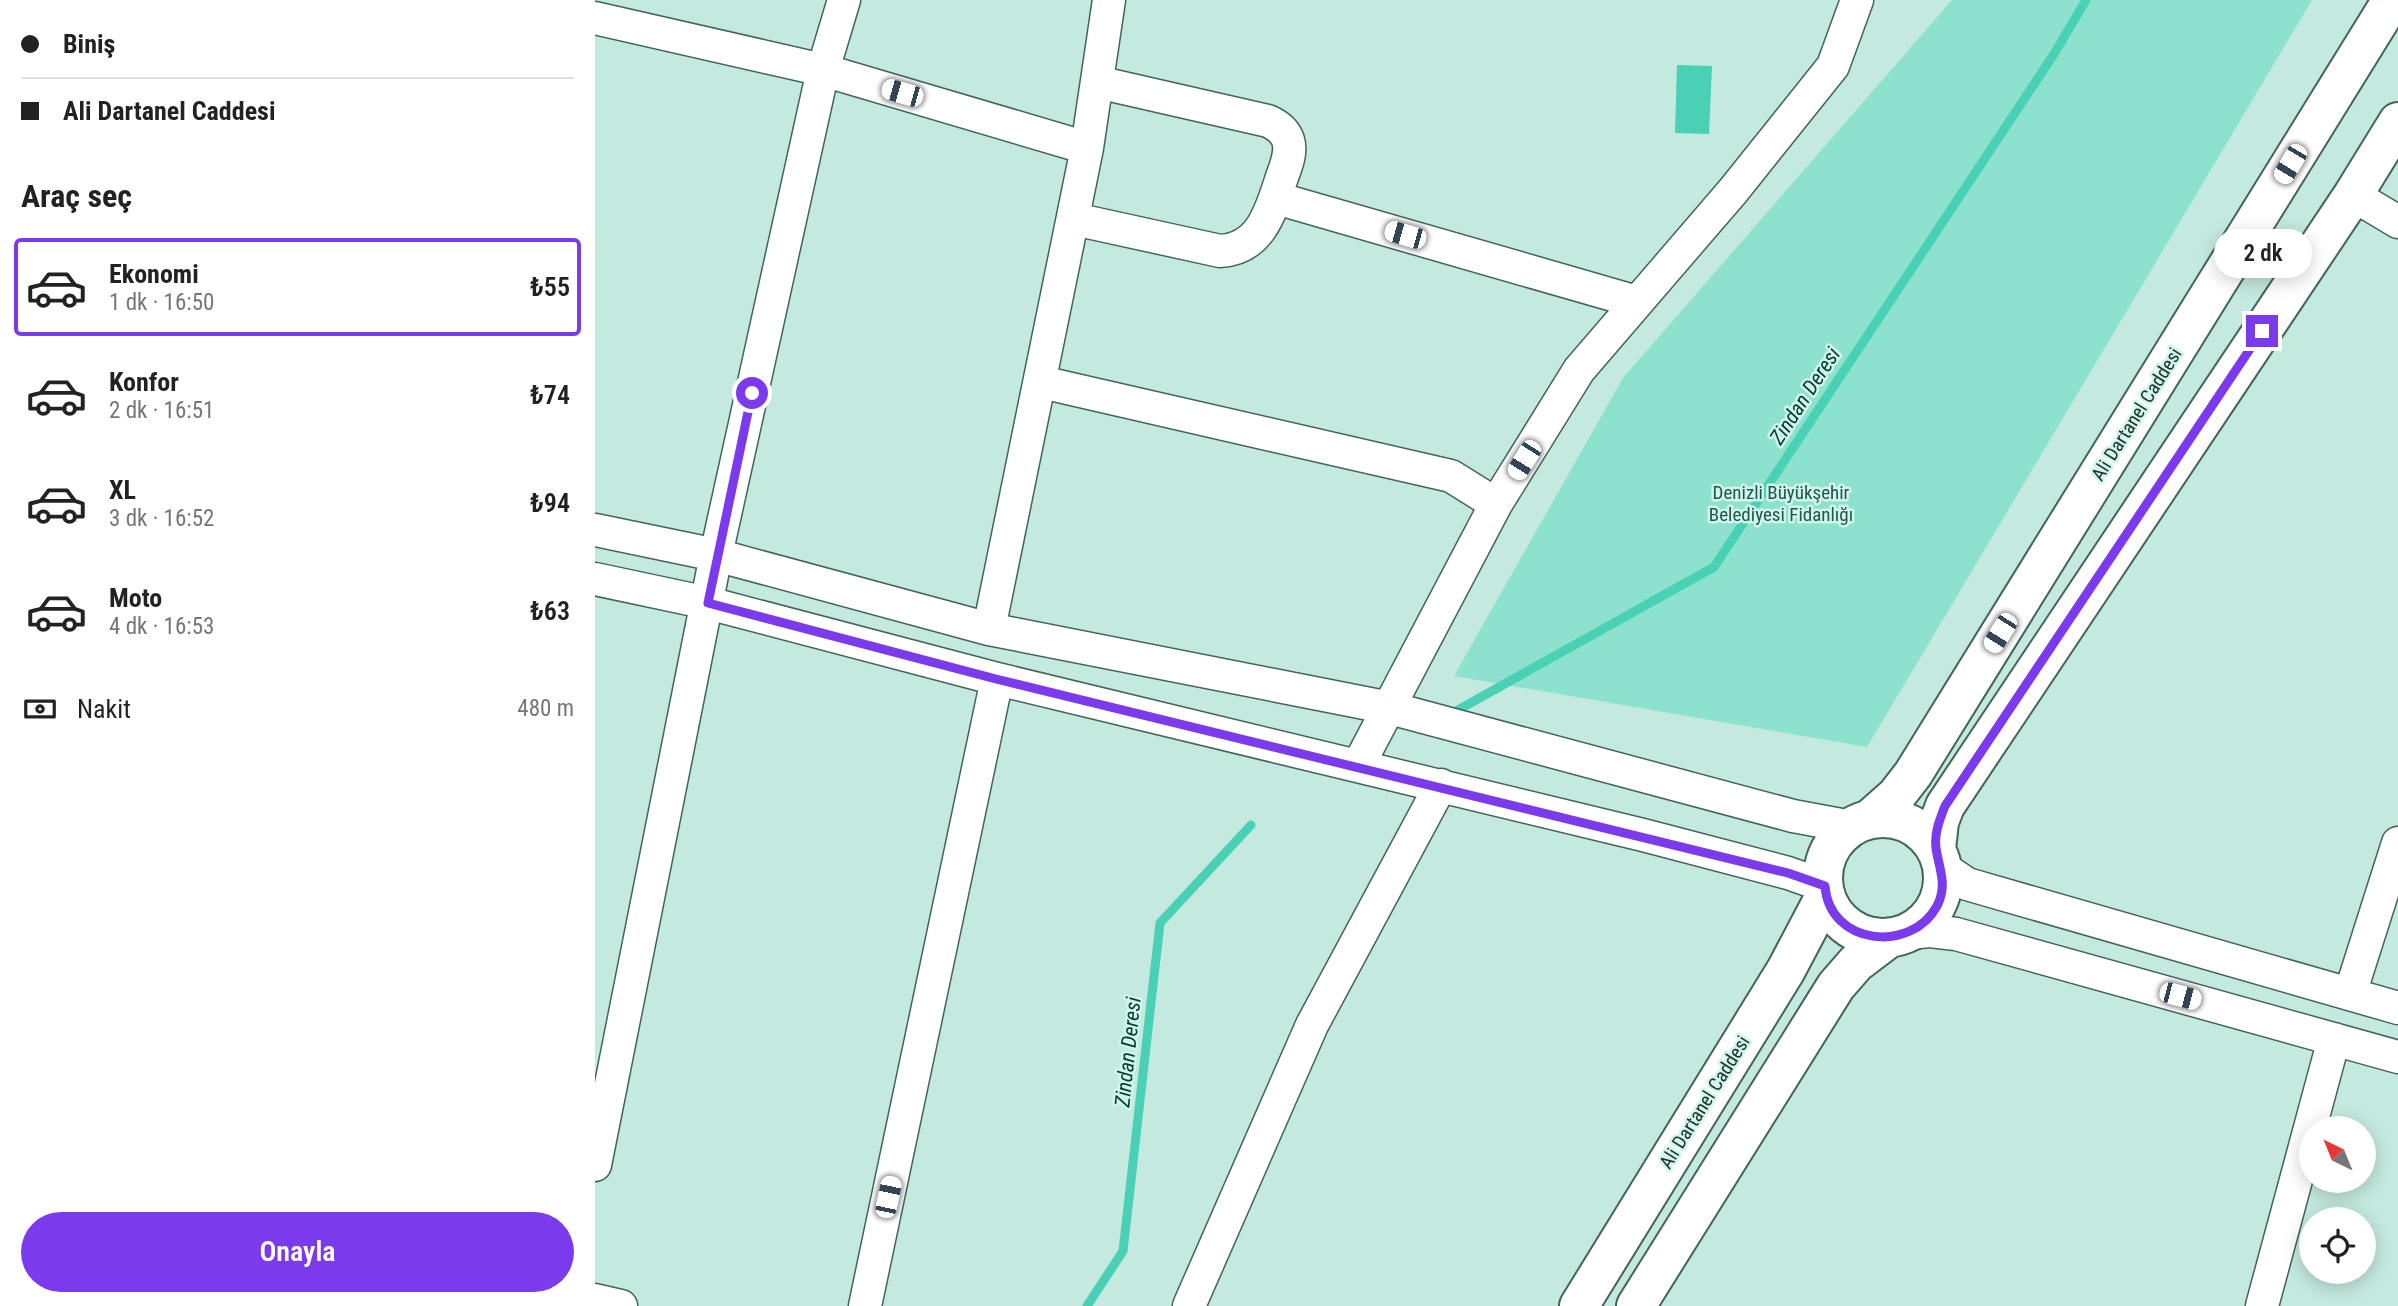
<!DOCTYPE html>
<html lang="tr">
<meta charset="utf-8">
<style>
:root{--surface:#fff;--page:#f2f2f2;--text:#222;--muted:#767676;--line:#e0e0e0;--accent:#7c3aed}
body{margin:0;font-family:"Roboto Condensed",sans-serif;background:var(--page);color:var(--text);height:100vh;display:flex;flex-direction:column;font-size:26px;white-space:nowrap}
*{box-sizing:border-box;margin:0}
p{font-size:23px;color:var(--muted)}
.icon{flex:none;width:38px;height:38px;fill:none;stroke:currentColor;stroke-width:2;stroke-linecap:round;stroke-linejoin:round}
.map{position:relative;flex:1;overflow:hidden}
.side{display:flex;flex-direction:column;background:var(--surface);width:595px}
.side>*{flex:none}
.guide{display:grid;align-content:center;height:154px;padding:0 21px;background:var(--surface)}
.needle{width:46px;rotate:317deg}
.tools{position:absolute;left:1704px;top:1116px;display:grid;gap:14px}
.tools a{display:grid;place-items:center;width:77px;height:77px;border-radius:50%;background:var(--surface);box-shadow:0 4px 18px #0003;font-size:35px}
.end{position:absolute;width:32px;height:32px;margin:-16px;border:9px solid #7c3aed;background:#fff;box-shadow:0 0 0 4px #fff}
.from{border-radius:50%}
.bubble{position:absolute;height:49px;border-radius:24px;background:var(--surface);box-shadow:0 4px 18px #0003;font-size:23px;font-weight:600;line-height:49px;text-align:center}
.car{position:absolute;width:21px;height:42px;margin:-21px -10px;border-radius:9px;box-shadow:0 0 5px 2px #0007;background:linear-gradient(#fff 24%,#345 0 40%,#fff 0 76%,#345 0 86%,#fff 0)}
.guide b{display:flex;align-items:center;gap:24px;height:66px;font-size:26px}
.guide b+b{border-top:2px solid var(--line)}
.guide i{width:18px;height:18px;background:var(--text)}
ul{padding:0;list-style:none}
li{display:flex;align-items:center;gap:21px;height:98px;margin:0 14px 10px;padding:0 7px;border:4px solid transparent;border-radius:7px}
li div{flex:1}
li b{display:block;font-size:26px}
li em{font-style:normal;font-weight:600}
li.on{border-color:var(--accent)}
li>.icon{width:63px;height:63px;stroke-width:1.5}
h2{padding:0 21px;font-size:32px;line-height:84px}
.pay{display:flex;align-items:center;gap:18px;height:77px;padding:0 21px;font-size:26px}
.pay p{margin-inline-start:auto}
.action{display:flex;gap:14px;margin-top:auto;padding:14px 21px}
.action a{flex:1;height:80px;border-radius:42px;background:var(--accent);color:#fff;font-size:28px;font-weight:600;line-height:80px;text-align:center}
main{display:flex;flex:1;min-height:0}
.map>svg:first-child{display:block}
.green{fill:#8ce2cd}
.water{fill:#4ad0b5}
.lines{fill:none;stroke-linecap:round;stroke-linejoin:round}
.stream{stroke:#4ad0b5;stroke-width:9}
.minor-casing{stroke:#43645c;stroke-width:35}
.major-casing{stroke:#43645c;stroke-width:42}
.minor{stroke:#fff;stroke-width:32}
.major{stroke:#fff;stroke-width:38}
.route{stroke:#7c3aed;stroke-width:9}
.labels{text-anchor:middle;stroke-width:5;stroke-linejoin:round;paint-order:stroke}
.street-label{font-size:19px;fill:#23312d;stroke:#d1f6ec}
.park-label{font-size:19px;fill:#20564b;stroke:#d1f6ec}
.water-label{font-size:21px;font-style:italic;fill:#003c32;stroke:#d1f6ec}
</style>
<main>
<section class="side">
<div class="guide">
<b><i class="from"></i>Biniş</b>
<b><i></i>Ali Dartanel Caddesi</b>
</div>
<h2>Araç seç</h2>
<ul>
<li class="on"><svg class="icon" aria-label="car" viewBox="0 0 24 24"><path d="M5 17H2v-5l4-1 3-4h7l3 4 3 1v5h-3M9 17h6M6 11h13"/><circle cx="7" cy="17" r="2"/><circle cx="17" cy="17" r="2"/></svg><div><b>Ekonomi</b><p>1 dk · 16:50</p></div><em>₺55</em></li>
<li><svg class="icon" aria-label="car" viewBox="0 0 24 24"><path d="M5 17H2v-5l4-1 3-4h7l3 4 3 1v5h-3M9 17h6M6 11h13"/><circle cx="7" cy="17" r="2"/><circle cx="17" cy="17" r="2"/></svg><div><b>Konfor</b><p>2 dk · 16:51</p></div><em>₺74</em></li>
<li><svg class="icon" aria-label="car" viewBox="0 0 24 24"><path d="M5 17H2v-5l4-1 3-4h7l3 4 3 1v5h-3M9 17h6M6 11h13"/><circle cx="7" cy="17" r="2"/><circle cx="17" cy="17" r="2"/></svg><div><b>XL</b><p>3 dk · 16:52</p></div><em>₺94</em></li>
<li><svg class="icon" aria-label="car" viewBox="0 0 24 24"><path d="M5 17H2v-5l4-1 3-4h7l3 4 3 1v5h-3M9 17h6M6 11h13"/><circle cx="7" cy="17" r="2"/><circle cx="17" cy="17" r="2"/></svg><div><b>Moto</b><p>4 dk · 16:53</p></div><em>₺63</em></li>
</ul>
<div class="pay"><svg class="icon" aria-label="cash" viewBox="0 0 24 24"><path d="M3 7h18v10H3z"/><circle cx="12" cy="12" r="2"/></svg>Nakit<p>480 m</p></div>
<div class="action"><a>Onayla</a></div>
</section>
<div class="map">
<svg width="1803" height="1306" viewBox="0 0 1803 1306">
<rect width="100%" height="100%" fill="#c4e9df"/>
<path class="green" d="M1357,0H1717L1272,747L859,676L1028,378Z"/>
<path class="water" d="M1082,65L1117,66L1114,134L1080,133Z"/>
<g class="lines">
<path class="stream" d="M863,710L1119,567L1459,54L1491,0
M492,1306L528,1251L565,923L656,825"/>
<g class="minor-casing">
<path id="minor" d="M0,18L228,70L492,148L394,629
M492,148L514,0
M1758,195L1803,222
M681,198L1042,302
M479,219L625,251C666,249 676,211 687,177C691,166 697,152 693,140C690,131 682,125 673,121L502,82
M446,382L856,476L901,504
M0,530L121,555L394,629L795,708L1198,816L1257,827
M0,579L113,603L402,679L1048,835L1193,873L1230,886
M763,766L901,504L984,370L1138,191L1238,66L1262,0
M1347,867L1372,884L1803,1008
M1313,933L1335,931L1361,934L1803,1057
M1755,994L1803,843
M0,1165L121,555L228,70L249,0
M0,1300L26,1306
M270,1306L402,679
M594,1306L717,1025L846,785
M1667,1306L1739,1039"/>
</g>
<g class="major-casing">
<path id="major" d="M1228 878a60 60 0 1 1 120 0a60 60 0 1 1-120 0Z
M1275,819L1301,796L1318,774L1797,0
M1341,849L1344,822L1350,806L1758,195L1803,122
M984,1306L1191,970L1230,896
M1041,1306L1241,986L1261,963L1294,938"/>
</g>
<use href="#minor" class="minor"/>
<use href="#major" class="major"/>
</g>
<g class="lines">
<path class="route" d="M157,393L113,603L401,679L1193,873L1230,886C1234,945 1316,954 1342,906C1353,885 1344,869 1341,848C1339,833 1345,819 1350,806L1667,331"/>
</g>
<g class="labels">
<g class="street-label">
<text transform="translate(1541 414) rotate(-58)" y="7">Ali Dartanel Caddesi</text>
<text transform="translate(1109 1102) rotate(-58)" y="7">Ali Dartanel Caddesi</text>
</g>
<g class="park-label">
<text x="1186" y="499">Denizli Büyükşehir<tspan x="1186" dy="22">Belediyesi Fidanlığı</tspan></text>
</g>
<g class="water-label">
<text transform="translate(1210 396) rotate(-57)" y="7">Zindan Deresi</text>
<text transform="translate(533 1052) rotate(-84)" y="7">Zindan Deresi</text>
</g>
</g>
</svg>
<div class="tools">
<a><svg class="needle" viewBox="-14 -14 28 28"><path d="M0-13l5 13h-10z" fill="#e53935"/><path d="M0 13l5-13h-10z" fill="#767676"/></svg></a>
<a><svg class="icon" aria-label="locate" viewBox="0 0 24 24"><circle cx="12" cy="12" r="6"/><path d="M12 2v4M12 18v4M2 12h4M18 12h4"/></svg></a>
</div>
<i class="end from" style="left:157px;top:393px"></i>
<i class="end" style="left:1667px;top:331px"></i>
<div class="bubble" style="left:1619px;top:229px;width:98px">2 dk</div>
<i class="car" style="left:307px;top:93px;rotate:286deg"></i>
<i class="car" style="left:1695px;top:164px;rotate:211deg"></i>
<i class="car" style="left:810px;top:235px;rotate:286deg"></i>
<i class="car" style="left:929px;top:460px;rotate:212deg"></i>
<i class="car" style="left:1405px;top:633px;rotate:212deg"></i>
<i class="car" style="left:1585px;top:996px;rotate:105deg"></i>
<i class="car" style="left:293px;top:1197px;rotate:12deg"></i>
</div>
</main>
